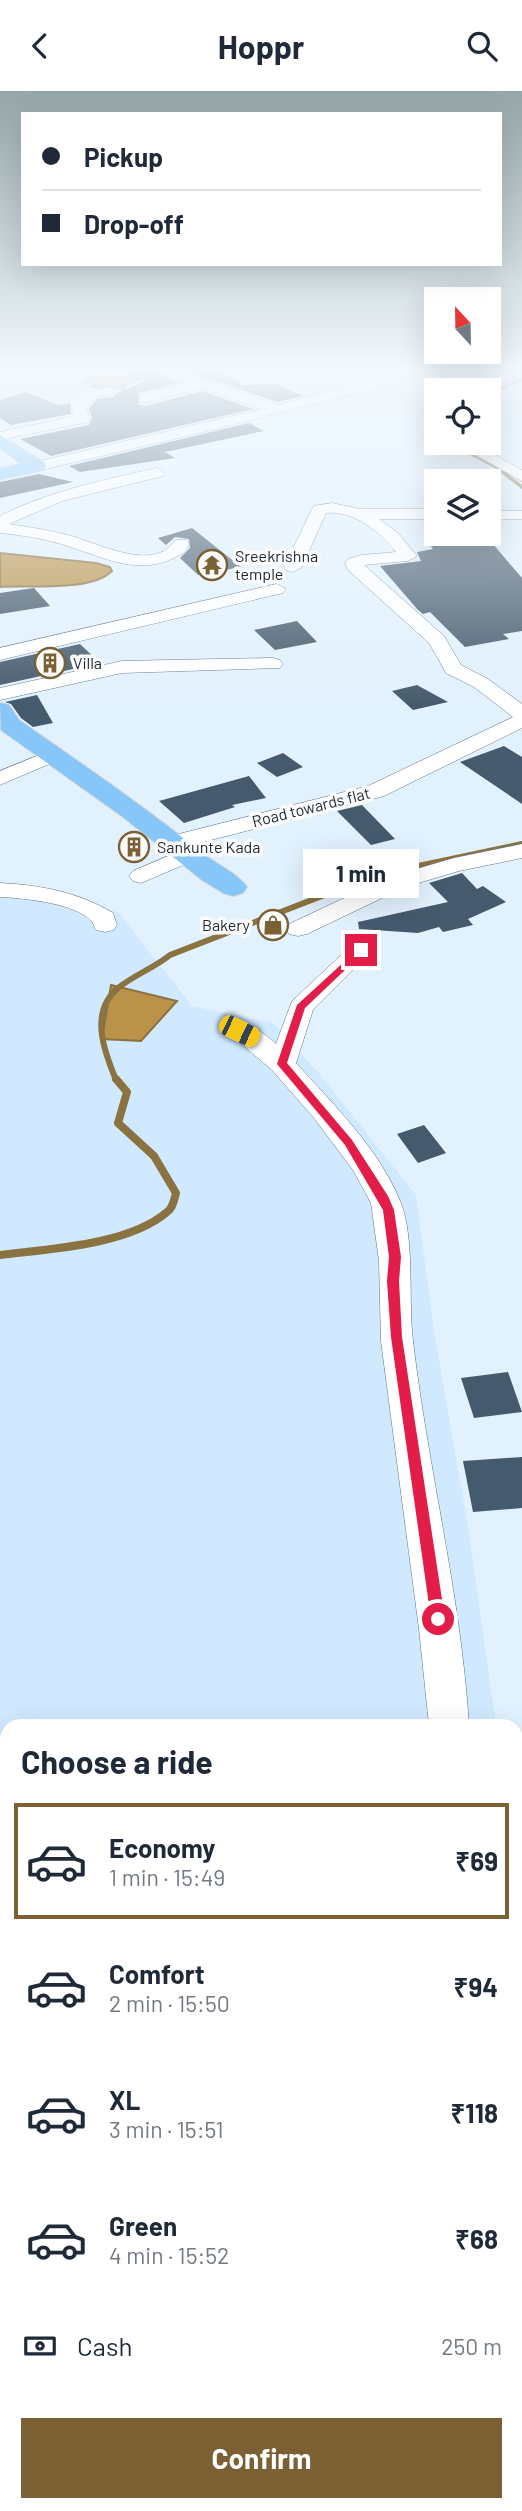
<!DOCTYPE html>
<meta charset="utf-8">
<style>
:root{--surface:#fff;--page:#f6f6f7;--text:#1f2937;--muted:#747a83;--line:#e0e1e3;--accent:#7a6032}
body{margin:0;font-family:Barlow,sans-serif;background:var(--page);color:var(--text);height:100vh;display:flex;flex-direction:column;font-size:26px;white-space:nowrap}
*{box-sizing:border-box;margin:0}
p{font-size:23px;color:var(--muted)}
.icon{flex:none;width:38px;height:38px;fill:none;stroke:currentColor;stroke-width:2;stroke-linecap:round;stroke-linejoin:round}
.map{position:relative;flex:1;overflow:hidden}
.details{position:absolute;left:0px;top:1628px;width:523px;height:793px;display:flex;flex-direction:column;background:var(--surface);border-radius:21px 21px 0 0;box-shadow:0 7px 28px #0002}
.details>*{flex:none}
.banner{position:absolute;left:21px;top:21px;width:481px;height:154px;border-radius:0px;box-shadow:0 7px 28px #0002;display:grid;align-content:center;height:154px;padding:0 21px;background:var(--surface)}
.needle{width:46px;rotate:338deg}
.fabs{position:absolute;left:424px;top:196px;display:grid;gap:14px}
.fabs a{display:grid;place-items:center;width:77px;height:77px;border-radius:0px;background:var(--surface);box-shadow:0 7px 28px #0002;font-size:35px}
.end{position:absolute;width:32px;height:32px;margin:-16px;border:9px solid #e11d48;background:#fff;box-shadow:0 0 0 4px #fff}
.from{border-radius:50%}
.bubble{position:absolute;height:49px;border-radius:0px;background:var(--surface);box-shadow:0 7px 28px #0002;font-size:23px;font-weight:700;line-height:49px;text-align:center}
.car{position:absolute;width:21px;height:42px;margin:-21px -10px;border-radius:9px;box-shadow:0 0 5px 2px #0007;background:linear-gradient(#f5c518 24%,#345 0 40%,#f5c518 0 76%,#345 0 86%,#f5c518 0)}
.banner b{display:flex;align-items:center;gap:24px;height:66px;font-size:26px}
.banner b+b{border-top:2px solid var(--line)}
.banner i{width:18px;height:18px;background:var(--text)}
ul{padding:0;list-style:none}
li{display:flex;align-items:center;gap:21px;height:116px;margin:0 14px 10px;padding:0 7px;border:4px solid transparent;border-radius:0px}
li div{flex:1}
li b{display:block;font-size:26px}
li em{font-style:normal;font-weight:700}
li.current{border-color:var(--accent)}
li>.icon{width:63px;height:63px;stroke-width:1.5}
h2{padding:0 21px;font-size:32px;line-height:84px}
.pay{display:flex;align-items:center;gap:18px;height:77px;padding:0 21px;font-size:26px}
.pay p{margin-inline-start:auto}
.cta{display:flex;gap:14px;margin-top:auto;padding:14px 21px}
.cta a{flex:1;height:80px;border-radius:0px;background:var(--accent);color:#fff;font-size:28px;font-weight:700;line-height:80px;text-align:center}
header{display:flex;justify-content:space-between;align-items:center;height:91px;padding:0 21px;background:var(--surface);font-size:32px;font-weight:700}
.map>svg:first-child{display:block}
.built{fill:#d1e9ff}
.water{fill:#ba9249;stroke:#8b7241;stroke-width:2}
.lines{fill:none;stroke-linecap:round;stroke-linejoin:round}
.stream-far2{stroke:#8b7241;stroke-width:3.5}
.stream-far1{stroke:#8b7241;stroke-width:6}
.stream{stroke:#8b7241;stroke-width:8}
.building{fill:#465a6d}
.minor-casing{stroke:#617589;stroke-width:1}
.major-casing{stroke:#d2d4d5;stroke-width:2}
.minor{fill:#fff;fill-rule:evenodd}
.major{fill:#87c6f8;fill-rule:evenodd}
.route{fill:#e11d48}
.labels{text-anchor:middle;stroke-width:7;stroke-linejoin:round;paint-order:stroke}
.far-poi-label{font-size:16px;fill:#1e272f;stroke:#fcfcfc;text-anchor:start}
.far-street-label{font-size:16px;fill:#1e272f;stroke:#fcfcfc}
</style>
<header><svg class="icon" aria-label="back" viewBox="0 0 24 24"><path d="M15 5l-7 7 7 7"/></svg>Hoppr<svg class="icon" aria-label="search" viewBox="0 0 24 24"><circle cx="10" cy="10" r="6"/><path d="M15 15l6 6"/></svg></header>
<div class="map">
<svg width="522" height="2420" viewBox="0 0 522 2420">
<rect width="100%" height="100%" fill="#e2f1fe"/>
<path class="built" d="M22,799L72,802L119,822L192,915L273,932L318,981L416,1104L434,1240L468,1435L496,1634H7V2413H516V2330L522,2340V2420H0V801Z"/>
<path class="water" d="M145,281L170,285L167,287C150,285 138,288 123,295L124,298L91,296L96,292L82,291L92,285L113,287Z
M0,462L96,472L110,476L112,480C91,501 29,494 0,496Z
M111,894L177,910L141,950L102,948Z"/>
<g class="lines">
<path class="stream-far2" d="M488,304L522,288
M436,340L433,342L436,343
M451,352L496,376L522,396"/>
<path class="stream-far1" d="M116,989C104,960 89,921 118,897C134,884 154,877 170,864L376,784L522,753"/>
<path class="stream" d="M0,1164C49,1158 129,1154 167,1121C173,1117 174,1109 176,1102L154,1065L118,1032L127,1001L116,988"/>
</g>
<path class="building" d="M213,276L242,294L277,293L303,305L278,311L176,277Z
M159,284L180,292L139,302L138,313L146,315L202,300L253,318L51,365L20,348L89,334L92,327L89,317L97,308L114,306L117,302Z
M26,301L58,314L70,312L71,323L0,336L11,334L0,327V309Z
M249,332L264,340L165,361L175,367L80,381L69,375Z
M39,383L73,391L0,407V391Z
M192,437L241,476L198,484L180,467L190,457L189,448L175,446L166,454L158,447Z
M456,443H481L486,445L522,487V540L503,543L509,548L465,556L430,521L423,523L418,519L380,475L421,470L417,461L433,458L424,447Z
M34,497L50,515L0,523V502Z
M297,530L317,551L275,559L254,539Z
M80,553L100,572L0,594V571Z
M417,594L448,611L413,619L392,600Z
M37,604L53,632L33,636L21,627L11,613L5,611Z
M504,655L522,666V713L460,671Z
M283,662L303,676L277,686L257,672Z
M249,685L266,707L232,714L235,716L184,732L159,710Z
M362,714L395,748L371,754L337,720Z
M462,782L477,798L483,795L506,811L468,828L473,834L443,841L439,836L418,842L359,838L358,831L448,811L429,792Z
M424,1034L446,1062L418,1072L397,1043Z
M508,1281L522,1321L474,1327L461,1287Z
M522,1366V1417L473,1421L463,1370Z"/>
<g class="lines">
<g class="minor-casing">
<path id="minor" d="M146,276H166L278,314L406,281L413,285L411,288L208,340L37,380L32,378L29,375L32,372L262,318L202,297L145,312L140,311V305L188,292Z
M522,276V283L515,284L490,302L464,294L449,299H436V303L429,299L464,285L486,292L506,278Z
M109,296L114,297V303L96,306L86,316L90,328L88,331L0,349V341L75,325L71,315C82,302 92,299 109,296Z
M454,352H473L522,379V390Z
M157,377L165,382L163,385L62,410L9,433C29,436 48,439 68,444C95,451 155,483 175,449H187L189,453C187,461 182,463 174,467C133,487 94,461 54,451C36,446 18,444 0,442V425C49,400 104,389 157,377Z
M332,412L360,418H436V428H379L398,442L417,465L408,470L364,474L444,545L461,574L488,588L522,613V637L384,705L171,759L163,757L160,752L163,747L368,695L513,626L474,596L446,582L429,552L348,479L345,472L348,468L362,464L396,461C380,441 354,419 326,422L302,476L293,481L287,480L284,476L312,418L314,415Z
M488,419L522,420V428L488,429Z
M277,493L286,498L283,502L0,569V557Z
M273,567L280,569L283,573L280,577L122,582L0,609V597L122,570Z
M54,658L61,660L65,664L61,668L0,694V680Z
M522,753V767L459,780L405,796L307,843L298,845L289,843L286,838L289,833L389,786L454,767Z
M187,757L195,759L198,764L195,769L141,792L133,790L129,785L133,780Z
M0,792C40,794 78,801 113,822L117,834L114,839L105,841L96,839C94,836 94,832 91,830C76,812 22,807 0,806Z
M361,852L370,854L373,859L313,919L296,972C333,1013 380,1059 401,1112C415,1149 408,1209 413,1250C428,1378 461,1505 469,1634H429L419,1538L381,1250L379,1170L371,1112L353,1079L314,1027L272,979L226,940L230,934C248,929 262,941 276,953L292,910L352,854Z
M516,2397L522,2409V2420H471L468,2413H516Z"/>
</g>
<g class="major-casing">
<path id="major" d="M0,344L44,371L46,375L44,379L0,389V377L21,373L0,357Z
M0,612L9,614L19,629C82,673 145,716 205,764C218,774 238,783 247,796L243,802L233,805L223,802L202,789L123,726L1,639Z"/>
</g>
<use href="#minor" class="minor"/>
<use href="#major" class="major"/>
</g>
<linearGradient id="sky" x2="0" y2="1"><stop stop-color="#95a6a8"/><stop offset="0.45" stop-color="#f2f9ff"/><stop offset="1" stop-color="#f2f9ff" stop-opacity="0"/></linearGradient>
<rect width="522" height="615" fill="url(#sky)"/>
<path class="route" d="M358,858L366,859L305,917L287,972L352,1049L388,1105L394,1119L401,1166L399,1190L402,1246L445,1528L438,1534L431,1528L391,1246L387,1190L389,1166L383,1119L345,1054L277,973L297,914Z"/>
<defs>
<g id="temple-ring" transform="scale(1.575)"><circle r="9.5" fill="#fcfcfc" stroke="#7a6032" stroke-width="1.5"/><path d="M0-6L5-2H3V0L6.5 2.5H4V6H1.5V3h-3V6H-4V2.5H-6.5L-3 0V-2H-5Z" fill="#7a6032"/></g>
<g id="building-ring" transform="scale(1.575)"><circle r="9.5" fill="#fcfcfc" stroke="#7a6032" stroke-width="1.5"/><path d="M-4-6H4V6H1V3H-1V6H-4ZM-2.5-4.3h1.7v1.8h-1.7ZM.8-4.3h1.7v1.8H.8ZM-2.5-1h1.7V.8h-1.7ZM.8-1h1.7V.8H.8Z" fill="#7a6032"/></g>
<g id="shop-ring" transform="scale(1.575)"><circle r="9.5" fill="#fcfcfc" stroke="#7a6032" stroke-width="1.5"/><path d="M-5-2.5h2.3a2.7 3.5 0 0 1 5.4 0H5L5.5 6h-11ZM-1.5-2.5h3a1.5 2.3 0 0 0-3 0Z" fill="#7a6032"/></g>
</defs>
<g fill-rule="evenodd">
<use href="#temple-ring" x="212" y="474"/>
<use href="#building-ring" x="50" y="572"/>
<use href="#building-ring" x="134" y="756"/>
<use href="#shop-ring" x="273" y="834"/>
</g>
<g class="labels">
<g class="far-poi-label">
<text x="235" y="471">Sreekrishna<tspan x="235" dy="18">temple</tspan></text>
<text x="73" y="578">Villa</text>
<text x="157" y="762">Sankunte Kada</text>
<text x="250" y="840" text-anchor="end">Bakery</text>
</g>
<g class="far-street-label">
<text transform="translate(311 716) rotate(-14)" y="6">Road towards flat</text>
</g>
</g>
</svg>
<div class="fabs">
<a><svg class="needle" viewBox="-14 -14 28 28"><path d="M0-13l5 13h-10z" fill="#e53935"/><path d="M0 13l5-13h-10z" fill="#747a83"/></svg></a>
<a><svg class="icon" aria-label="locate" viewBox="0 0 24 24"><circle cx="12" cy="12" r="6"/><path d="M12 2v4M12 18v4M2 12h4M18 12h4"/></svg></a>
<a><svg class="icon" aria-label="layers" viewBox="0 0 24 24"><path d="M12 4l9 5-9 5-9-5zM3 14l9 5 9-5"/></svg></a>
</div>
<i class="end from" style="left:438px;top:1528px"></i>
<i class="end" style="left:361px;top:859px"></i>
<div class="bubble" style="left:303px;top:758px;width:116px">1 min</div>
<i class="car" style="left:239px;top:940px;rotate:116deg"></i>
<div class="banner">
<b><i class="from"></i>Pickup</b>
<b><i></i>Drop-off</b>
</div>
<section class="details">
<h2>Choose a ride</h2>
<ul>
<li class="current"><svg class="icon" aria-label="car" viewBox="0 0 24 24"><path d="M5 17H2v-5l4-1 3-4h7l3 4 3 1v5h-3M9 17h6M6 11h13"/><circle cx="7" cy="17" r="2"/><circle cx="17" cy="17" r="2"/></svg><div><b>Economy</b><p>1 min · 15:49</p></div><em>₹69</em></li>
<li><svg class="icon" aria-label="car" viewBox="0 0 24 24"><path d="M5 17H2v-5l4-1 3-4h7l3 4 3 1v5h-3M9 17h6M6 11h13"/><circle cx="7" cy="17" r="2"/><circle cx="17" cy="17" r="2"/></svg><div><b>Comfort</b><p>2 min · 15:50</p></div><em>₹94</em></li>
<li><svg class="icon" aria-label="car" viewBox="0 0 24 24"><path d="M5 17H2v-5l4-1 3-4h7l3 4 3 1v5h-3M9 17h6M6 11h13"/><circle cx="7" cy="17" r="2"/><circle cx="17" cy="17" r="2"/></svg><div><b>XL</b><p>3 min · 15:51</p></div><em>₹118</em></li>
<li><svg class="icon" aria-label="car" viewBox="0 0 24 24"><path d="M5 17H2v-5l4-1 3-4h7l3 4 3 1v5h-3M9 17h6M6 11h13"/><circle cx="7" cy="17" r="2"/><circle cx="17" cy="17" r="2"/></svg><div><b>Green</b><p>4 min · 15:52</p></div><em>₹68</em></li>
</ul>
<div class="pay"><svg class="icon" aria-label="cash" viewBox="0 0 24 24"><path d="M3 7h18v10H3z"/><circle cx="12" cy="12" r="2"/></svg>Cash<p>250 m</p></div>
<div class="cta"><a>Confirm</a></div>
</section>
</div>
